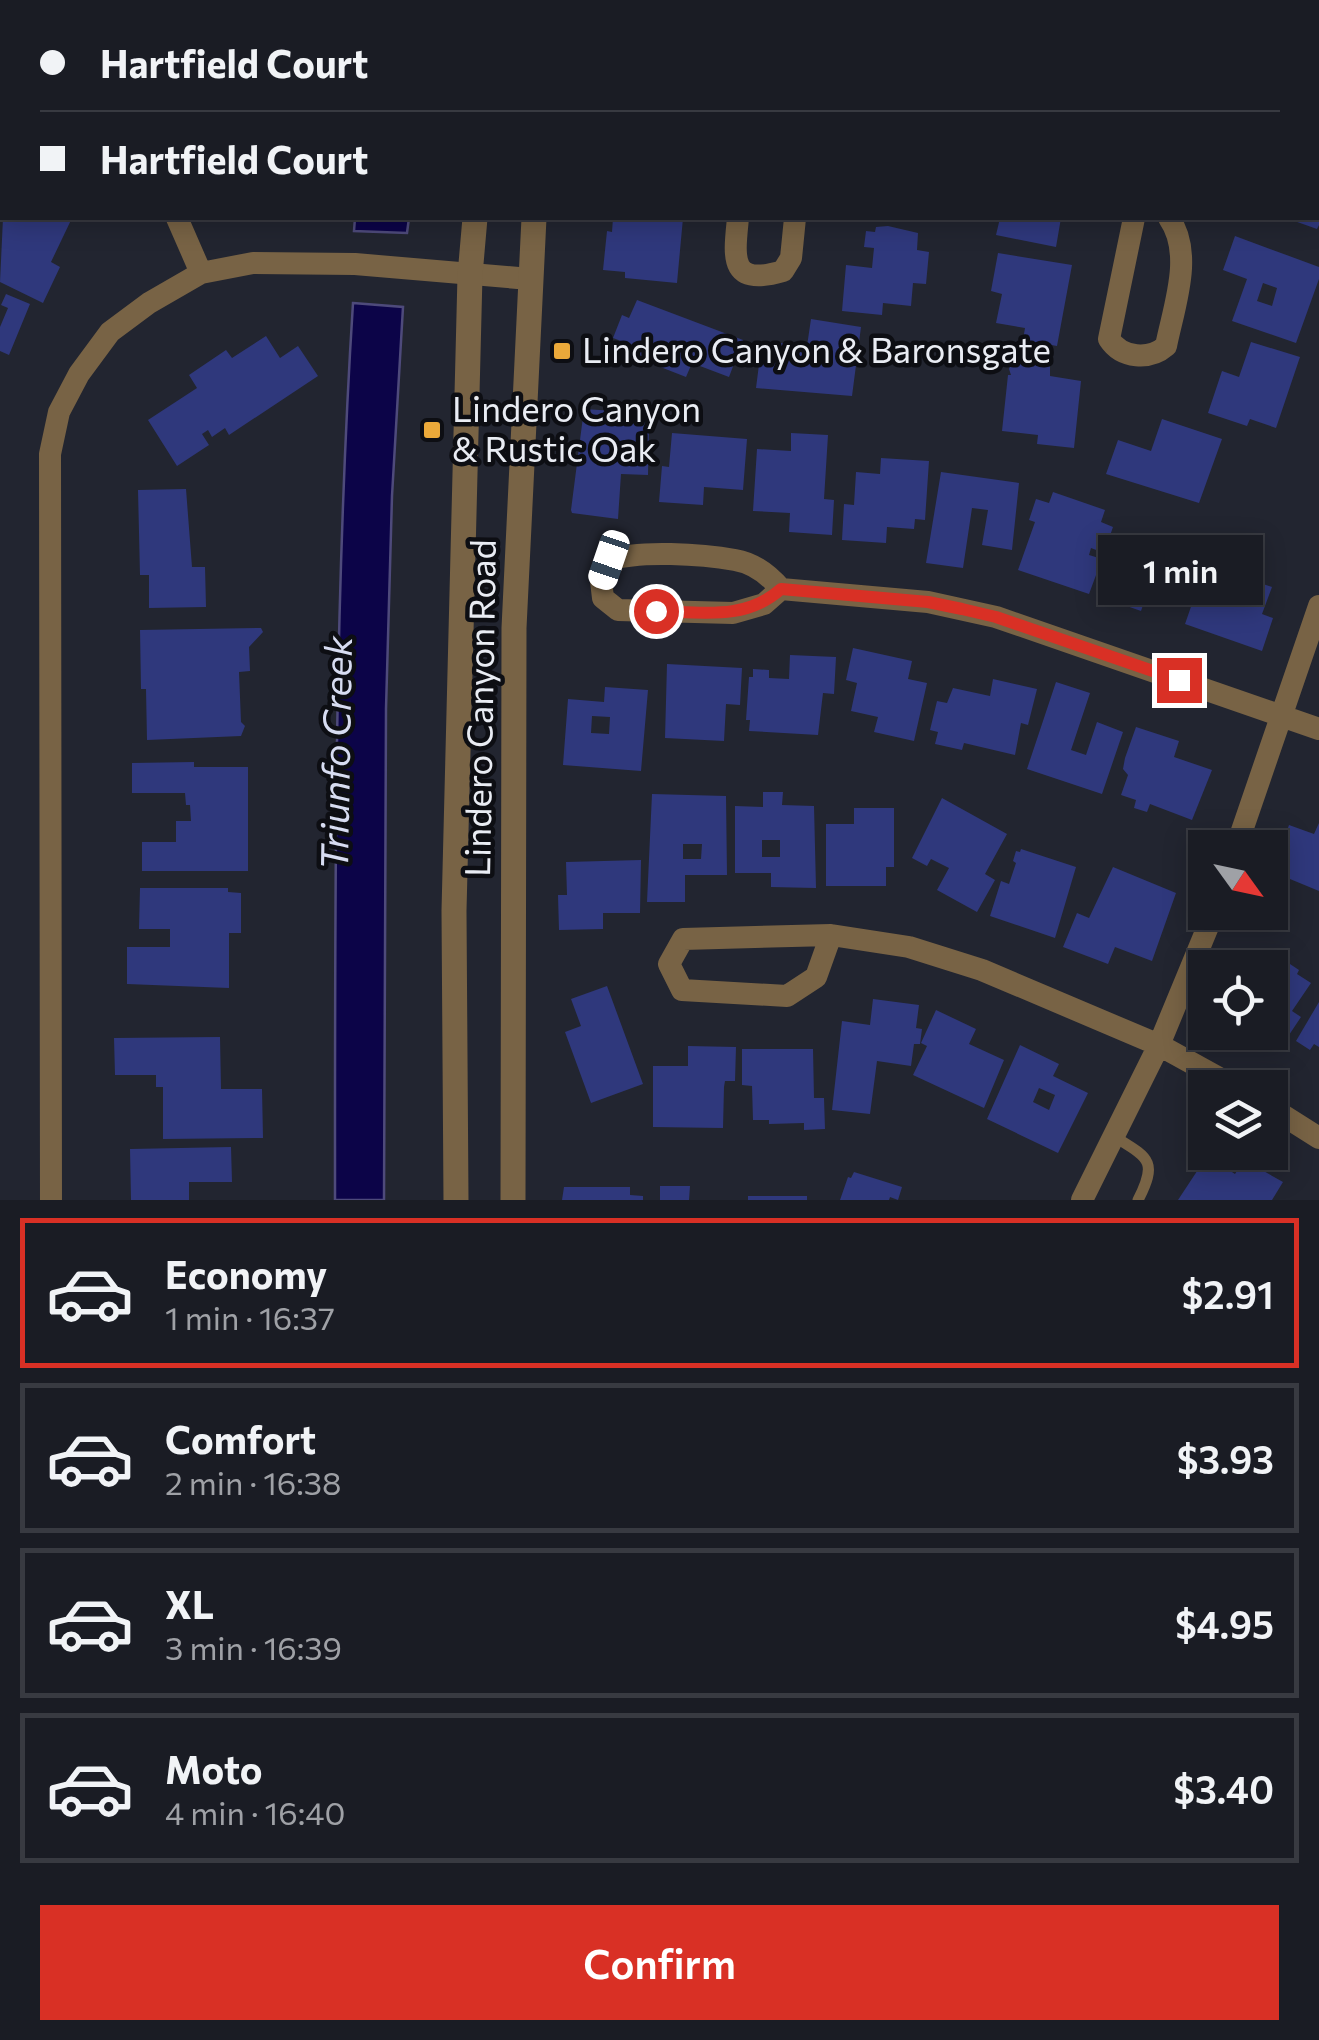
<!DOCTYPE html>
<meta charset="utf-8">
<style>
:root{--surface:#1a1c24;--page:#272931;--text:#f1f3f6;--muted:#9fa1a6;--line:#383a41;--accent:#d93025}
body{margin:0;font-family:Commissioner,sans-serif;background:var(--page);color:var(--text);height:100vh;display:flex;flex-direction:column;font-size:38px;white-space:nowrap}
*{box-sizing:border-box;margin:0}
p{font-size:32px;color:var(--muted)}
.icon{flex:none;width:55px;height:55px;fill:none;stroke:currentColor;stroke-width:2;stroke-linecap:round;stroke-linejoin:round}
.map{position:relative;height:1200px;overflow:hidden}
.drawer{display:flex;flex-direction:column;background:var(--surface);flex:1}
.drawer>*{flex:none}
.hud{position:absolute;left:0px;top:0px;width:1320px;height:220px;box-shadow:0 5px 25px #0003,0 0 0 2px var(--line);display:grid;align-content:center;height:220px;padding:0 40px;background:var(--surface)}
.needle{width:65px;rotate:123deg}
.tools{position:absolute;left:1188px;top:830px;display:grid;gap:20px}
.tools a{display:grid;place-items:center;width:100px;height:100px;border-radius:0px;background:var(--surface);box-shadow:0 5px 25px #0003,0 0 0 2px var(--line);font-size:50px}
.end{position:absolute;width:45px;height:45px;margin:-22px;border:12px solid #d93025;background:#fff;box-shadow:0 0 0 5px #fff}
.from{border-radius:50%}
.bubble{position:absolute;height:70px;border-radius:0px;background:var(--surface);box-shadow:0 5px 25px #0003,0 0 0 2px var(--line);font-size:32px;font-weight:600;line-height:70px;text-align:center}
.car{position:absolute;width:30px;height:60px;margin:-30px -15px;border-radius:12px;box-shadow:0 0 8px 2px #0007;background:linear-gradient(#fff 24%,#345 0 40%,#fff 0 76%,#345 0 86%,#fff 0)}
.hud b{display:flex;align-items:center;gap:35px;height:95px;font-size:38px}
.hud b+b{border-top:2px solid var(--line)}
.hud i{width:25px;height:25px;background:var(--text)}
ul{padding:18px 0 0;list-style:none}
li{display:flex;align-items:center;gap:30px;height:150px;margin:0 20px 15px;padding:0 20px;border:5px solid var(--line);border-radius:0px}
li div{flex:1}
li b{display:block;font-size:38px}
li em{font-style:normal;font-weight:600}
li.current{border-color:var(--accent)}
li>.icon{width:90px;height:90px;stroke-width:1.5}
.button{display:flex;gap:20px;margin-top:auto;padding:20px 40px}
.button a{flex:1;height:115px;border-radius:0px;background:var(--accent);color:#fff;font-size:40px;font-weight:600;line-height:115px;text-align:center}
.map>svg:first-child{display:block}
.water{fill:#0c0448;stroke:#4e4a7b;stroke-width:2.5}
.building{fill:#2f387c;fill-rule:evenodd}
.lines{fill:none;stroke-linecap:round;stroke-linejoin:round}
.service{stroke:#786345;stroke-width:11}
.minor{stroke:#786345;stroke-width:22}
.tertiary{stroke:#786345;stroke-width:25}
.route{stroke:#d93025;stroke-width:12}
.poi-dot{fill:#eba93a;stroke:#0d0e13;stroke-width:4}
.labels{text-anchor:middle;stroke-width:9;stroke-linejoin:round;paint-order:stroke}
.poi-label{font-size:35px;fill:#e9ecf3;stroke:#0d0e13;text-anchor:start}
.street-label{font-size:35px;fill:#e9ecf3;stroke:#0d0e13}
.water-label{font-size:38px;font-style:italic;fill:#d7dcf1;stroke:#0d0e13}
</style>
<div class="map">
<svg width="1319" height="1200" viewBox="0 0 1319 1200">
<rect width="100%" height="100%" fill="#222530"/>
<path class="water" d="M355,218H409L407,233L354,231Z
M353,303L403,307L392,496L386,709L384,1200H335C335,900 334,602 353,303Z"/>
<path class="building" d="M3,218H72L51,262L60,267L43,303L0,282Z
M613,218H683L677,283L625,278V272L603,270L607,231L612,232Z
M1000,218H1061L1056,247L996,235Z
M1286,218H1319V225L1317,229Z
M888,226L918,233L917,250L929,252L926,284L913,283L911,306L883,303L882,315L842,311L846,265L872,268L874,248L864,247L866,231L875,232L876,227Z
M1235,236L1319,267V279L1296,343L1232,321L1247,279L1223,270ZM1263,283L1277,288L1272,306L1257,301Z
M998,253L1072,265L1057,346L1023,340L1025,328L996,323L1002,294L991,291Z
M6,294L30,304L9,355L0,351V327L8,308L1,305Z
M637,300L743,340L729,377L692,363L686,377L617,350L621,341L613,338L622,315L629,318Z
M811,319L861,327L852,396L756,388L762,341L807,346Z
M266,336L280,358L298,346L318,376L229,435L225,428L212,437L208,430L202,434L209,445L177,466L148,420L197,388L189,375L226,350L232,358Z
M1251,342L1300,357L1276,428L1250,419L1247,426L1208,413L1222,371L1239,377Z
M1015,347L1050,351V376L1081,381L1074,448L1037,444L1038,435L1002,431L1008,375H1011L1009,369Z
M584,409L646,413L645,424L649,425L648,475L621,474L618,519L572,513L571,510Z
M1162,419L1222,439L1199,503L1106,474L1118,440L1151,451Z
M672,433L747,439L743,490L704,487L703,505L659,502L662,466L669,467Z
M791,433L828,435L824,499L834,500L832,535L789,532L790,513L753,511L757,449L791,451Z
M881,458L929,461L925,520L915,519L914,529L887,527L886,543L842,540L844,504L854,505L856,472L880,474Z
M941,472L1019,483L1012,550L982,545L988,510L972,508L963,568L926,563Z
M186,489L192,567H205L206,607L149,608V575H140L138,490Z
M1053,492L1105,510L1101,522L1113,527L1104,553L1091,548L1089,555L1102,559L1089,594L1018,570L1035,522L1029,520L1036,499L1049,503Z
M1129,534L1200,558L1182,605L1147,593L1141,611L1098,596L1110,562L1118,566Z
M1210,552L1249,566L1245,578L1272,587L1262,614L1273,618L1262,651L1185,624Z
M261,628L263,632L249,647L250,671L239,672L241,722L245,726L241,736L147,740L146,689H141L140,630Z
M853,648L912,661L908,679L927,683L914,741L874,732L878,717L851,711L857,683L846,680Z
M790,655L836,657L834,694L823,693L818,735L749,731L750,720H746L749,677H753V669L769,670V678L789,679Z
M667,664L742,668L740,705L726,704L724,741L665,738Z
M993,679L1037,689L1028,725L1021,723L1015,755L964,743L962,750L935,744L938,732L930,730L937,701L947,703L953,688L990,696Z
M1056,682L1090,693L1071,750L1086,755L1097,722L1123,732L1102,794L1027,769Z
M605,687L648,690L641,771L563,765L568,699L604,702ZM592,716L610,717L609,734L591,733Z
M1136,727L1179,741L1174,757L1212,770L1192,820L1150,804L1147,812L1134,808L1136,800L1121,795L1128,775L1123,769L1125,758Z
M194,762V767H248V871H142V842H176V821H191L190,805H186L185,793H132V763Z
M763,792H783L782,805L814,806L816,888L771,887V873H735V806L763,807ZM762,840H780V857H762Z
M652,794L726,796L727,875H685V902H647ZM683,844H702L701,859H683Z
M942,798L1007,834L985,874L995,880L977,912L937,890L949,868L931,859L927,866L912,858Z
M854,808H894V867H886V886H826V824H854Z
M1319,823V891L1273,872L1289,825L1314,834Z
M1021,849L1076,867L1055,938L990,916L1001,881L1009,884L1016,863L1013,861L1016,851L1020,852Z
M641,860L640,913H603V929L559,930L558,895H567L566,862Z
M1113,867L1176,893L1152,961L1115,947L1108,964L1063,947L1077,913L1089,918Z
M140,888H228V892L241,893V933H229V988L127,984V947H170V929H139Z
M1266,948L1299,970L1297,974L1311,983L1292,1011L1301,1017L1281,1047L1258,1032H1270V968H1253Z
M607,986L643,1084L591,1103L565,1032L581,1026L571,999Z
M873,999L919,1005L916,1028L922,1029L920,1044H914L911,1066L877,1061L870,1114L832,1110L842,1021L870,1025Z
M1319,1002V1047L1314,1044L1310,1050L1296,1041Z
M936,1010L976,1029L969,1044L1004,1060L984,1108L913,1075L927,1046L921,1043Z
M220,1037L221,1089H262L263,1138L163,1139V1087H156V1075H115L114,1038Z
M1020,1045L1059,1064L1053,1076L1088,1093L1058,1153L987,1119ZM1039,1088L1055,1095L1049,1110L1033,1102Z
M688,1046L736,1047L735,1081H725L724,1087L723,1128L653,1127V1066H688Z
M742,1049H813L814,1098H824L825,1129L804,1130V1123L769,1124V1120H753L752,1086L742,1085Z
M231,1147L232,1182H189V1200H131L130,1149Z
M1207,1156L1235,1174L1244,1160L1283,1182L1272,1200H1178Z
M854,1172L902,1187L898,1200L890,1197L889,1200H840L848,1177L851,1178Z
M660,1186H690L689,1200H660Z
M564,1187H630V1195L643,1196V1200H562Z
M748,1196H807V1200H748Z"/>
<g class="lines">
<path class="service" d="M420,0V2
M1115,1137C1149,1158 1158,1161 1138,1200"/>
<path class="minor" d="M804,0L828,2
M126,2L127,0
M784,2V0
M1177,2L1178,0
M1318,114H1319
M177,218L201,273
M738,218C734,258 729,287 783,271L791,258L795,218
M1134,218L1109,339C1122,359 1150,360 1166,346C1174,306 1194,254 1169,218
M781,589L764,604L733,613L618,610L603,598L601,581L609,560C639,550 702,554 735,560C753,563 769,575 781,589L928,602L996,617L1319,729
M1236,848L1319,606
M831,935L816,977L787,996L682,990L669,964L683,939L831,935L909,947L982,970L1159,1045L1237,1088
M1270,1107L1319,1138
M51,1200L50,454L59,412L79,374L110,332L149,303L201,273L253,263L355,264L530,279
M1082,1200L1159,1045L1214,912"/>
<path class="tertiary" d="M495,2L496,0
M551,2V0
M456,1200L454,911L470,275L475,218
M513,1200L514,628L534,218"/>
</g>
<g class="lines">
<path class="route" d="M656,611C702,612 745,621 781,589L928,602L962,609L996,617L1179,680"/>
</g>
<g class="poi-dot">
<rect x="552" y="341" width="20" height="20" rx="5"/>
<rect x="422" y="420" width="20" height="20" rx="5"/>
</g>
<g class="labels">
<g class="poi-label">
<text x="582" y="363">Lindero Canyon &amp; Baronsgate</text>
<text x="452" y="422">Lindero Canyon<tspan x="452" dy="40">&amp; Rustic Oak</tspan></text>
</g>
<g class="street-label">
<text transform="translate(481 708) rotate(-89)" y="12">Lindero Canyon Road</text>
</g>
<g class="water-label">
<text transform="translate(337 753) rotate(-89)" y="13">Triunfo Creek</text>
</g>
</g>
</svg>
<div class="tools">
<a><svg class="needle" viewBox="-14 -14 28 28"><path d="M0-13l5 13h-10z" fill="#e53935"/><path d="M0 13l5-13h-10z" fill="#9fa1a6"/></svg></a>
<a><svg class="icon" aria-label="locate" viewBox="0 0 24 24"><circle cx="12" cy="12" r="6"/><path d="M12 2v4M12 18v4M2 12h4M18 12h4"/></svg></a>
<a><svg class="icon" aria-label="layers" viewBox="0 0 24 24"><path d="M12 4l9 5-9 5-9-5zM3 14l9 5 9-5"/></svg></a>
</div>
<i class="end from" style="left:656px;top:611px"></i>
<i class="end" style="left:1179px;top:680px"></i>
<div class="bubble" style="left:1098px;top:535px;width:165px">1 min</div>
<i class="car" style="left:609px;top:560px;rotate:199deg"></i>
<div class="hud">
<b><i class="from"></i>Hartfield Court</b>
<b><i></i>Hartfield Court</b>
</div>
</div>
<section class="drawer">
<ul>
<li class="current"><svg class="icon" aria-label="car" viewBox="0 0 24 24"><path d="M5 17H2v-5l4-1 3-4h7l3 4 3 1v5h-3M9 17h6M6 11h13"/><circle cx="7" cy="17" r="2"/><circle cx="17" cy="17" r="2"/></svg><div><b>Economy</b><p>1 min · 16:37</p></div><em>$2.91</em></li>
<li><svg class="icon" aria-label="car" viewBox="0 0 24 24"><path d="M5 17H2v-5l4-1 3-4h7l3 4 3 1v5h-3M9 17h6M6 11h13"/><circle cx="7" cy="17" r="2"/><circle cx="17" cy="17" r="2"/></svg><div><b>Comfort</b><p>2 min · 16:38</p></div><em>$3.93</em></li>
<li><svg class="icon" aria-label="car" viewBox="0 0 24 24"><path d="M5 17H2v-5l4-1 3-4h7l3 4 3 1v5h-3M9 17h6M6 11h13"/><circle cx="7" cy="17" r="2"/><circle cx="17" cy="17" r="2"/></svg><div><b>XL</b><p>3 min · 16:39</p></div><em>$4.95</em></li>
<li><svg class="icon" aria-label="car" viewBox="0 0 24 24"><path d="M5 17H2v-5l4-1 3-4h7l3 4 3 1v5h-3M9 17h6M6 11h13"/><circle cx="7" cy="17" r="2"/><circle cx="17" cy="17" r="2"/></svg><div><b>Moto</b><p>4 min · 16:40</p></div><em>$3.40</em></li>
</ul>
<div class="button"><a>Confirm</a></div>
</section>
